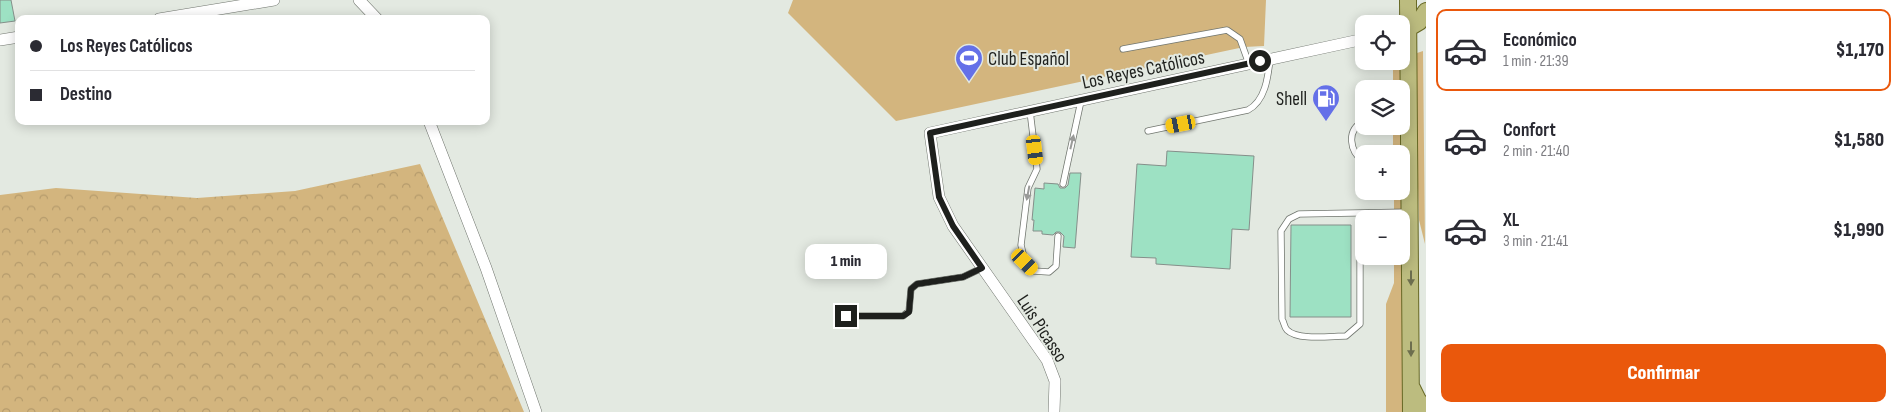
<!DOCTYPE html>
<html lang="es">
<meta charset="utf-8">
<style>
:root{--surface:#fff;--page:#f7f7f7;--text:#2b2b33;--muted:#7c7c81;--line:#e1e1e2;--accent:#ea580c}
body{margin:0;font-family:"Sofia Sans Condensed",sans-serif;background:var(--page);color:var(--text);height:100vh;display:flex;flex-direction:column;font-size:19px;white-space:nowrap}
*{box-sizing:border-box;margin:0}
p{font-size:16px;color:var(--muted)}
.icon{flex:none;width:28px;height:28px;fill:none;stroke:currentColor;stroke-width:2;stroke-linecap:round;stroke-linejoin:round}
.map{position:relative;flex:1;overflow:hidden}
.drawer{display:flex;flex-direction:column;background:var(--surface);width:475px}
.drawer>*{flex:none}
.top-card{position:absolute;left:15px;top:15px;width:475px;height:110px;border-radius:10px;box-shadow:0 2px 12px #0003;display:grid;align-content:center;height:110px;padding:0 15px;background:var(--surface)}
.fabs{position:absolute;left:1355px;top:15px;display:grid;gap:10px}
.fabs a{display:grid;place-items:center;width:55px;height:55px;border-radius:10px;background:var(--surface);box-shadow:0 2px 12px #0003;font-size:25px}
.end{position:absolute;width:22px;height:22px;margin:-11px;border:6px solid #1e201d;background:#fff;box-shadow:0 0 0 2px #fff}
.from{border-radius:50%}
.bubble{position:absolute;height:35px;border-radius:10px;background:var(--surface);box-shadow:0 2px 12px #0003;font-size:16px;font-weight:800;line-height:35px;text-align:center}
.car{position:absolute;width:15px;height:30px;margin:-15px -8px;border-radius:6px;box-shadow:0 0 4px 1px #0007;background:linear-gradient(#f5c518 24%,#345 0 40%,#f5c518 0 76%,#345 0 86%,#f5c518 0)}
.top-card b{display:flex;align-items:center;gap:18px;height:48px;font-size:19px}
.top-card b+b{border-top:1px solid var(--line)}
.top-card i{width:12px;height:12px;background:var(--text)}
ul{padding:9px 0 0;list-style:none}
li{display:flex;align-items:center;gap:15px;height:82px;margin:0 10px 8px;padding:0 5px;border:2px solid transparent;border-radius:10px}
li div{flex:1}
li b{display:block;font-size:19px}
li em{font-style:normal;font-weight:800}
li.current{border-color:var(--accent)}
li>.icon{width:45px;height:45px;stroke-width:1.5}
.action{display:flex;gap:10px;margin-top:auto;padding:10px 15px}
.action a{flex:1;height:58px;border-radius:10px;background:var(--accent);color:#fff;font-size:20px;font-weight:800;line-height:58px;text-align:center}
main{display:flex;flex:1;min-height:0}
.map>svg:first-child{display:block}
.grass{fill:#d3b57e}
.forest{fill:url(#forest-crowns)}
.building{fill:#9de1c3;stroke:#858f8a}
.lines{fill:none;stroke-linecap:round;stroke-linejoin:round}
.lane-casing{stroke:#71766f;stroke-width:7}
.street-casing{stroke:#71766f;stroke-width:12}
.primary-casing{stroke:#676825;stroke-width:18}
.lane{stroke:#fff;stroke-width:5.5}
.street{stroke:#fff;stroke-width:11}
.primary{stroke:#bcbc7f;stroke-width:16}
.oneway{fill:#9a9b99}
.oneway2{fill:#6d6e4e}
.route{stroke:#1e201d;stroke-width:6}
.labels{text-anchor:middle;stroke-width:4;stroke-linejoin:round;paint-order:stroke}
.poi-label{font-size:19px;fill:#1e201d;stroke:#e3e9e1;text-anchor:start}
.street-label{font-size:19px;fill:#1e201d;stroke:#e3e9e1}
</style>
<main>
<div class="map">
<svg width="1426" height="412" viewBox="0 0 1426 412">
<defs>
<pattern id="forest-crowns" width="20" height="18" patternUnits="userSpaceOnUse" patternTransform="scale(1.25)"><rect width="20" height="18" fill="#d3b57e"/><path d="M2 6a3 3 0 1 1 6 0M12 15a3 3 0 1 1 6 0" fill="none" stroke="#b59b6c"/></pattern>
</defs>
<rect width="100%" height="100%" fill="#e3e9e1"/>
<path class="grass" d="M793,0H1266L1264,46L1244,47L896,121L788,13Z
M1423,51L1425,244L1419,220L1414,54Z
M1393,61H1401V89H1393Z
M1393,126H1401V154H1393Z
M1394,191H1401V219H1394Z
M1401,227L1404,237L1406,412H1386V304L1394,283V256H1401Z"/>
<path class="forest" d="M420,164L524,412H0V195L56,188L197,198L295,191Z"/>
<path class="building" d="M0,0H11L15,21L0,23Z
M1167,151L1254,156L1249,230L1232,229L1230,269L1156,264V258L1131,257L1137,164L1166,166Z
M1070,173H1081L1075,248L1063,247L1064,236L1060,232H1056L1053,235L1042,234V231H1033L1034,220H1032L1035,188L1044,189V183L1058,184L1060,188H1065L1068,185Z
M1291,225H1351V317H1290Z"/>
<g class="lines">
<g class="lane-casing">
<path id="lane" d="M1123,49L1227,30L1240,39L1249,64
M1030,111L1037,169L1028,188L1021,245L1025,262L1034,271L1049,272L1056,266L1058,236
M1364,121C1346,130 1349,151 1364,162
M1148,131L1248,110C1265,101 1268,78 1270,59
M1063,184L1081,101
M1360,213V324L1346,336C1331,336 1298,341 1287,330C1284,327 1284,322 1282,319L1281,231L1289,219L1299,214L1408,212
M846,316H903L909,311L911,289L917,284L963,277L982,268"/>
</g>
<g class="street-casing">
<path id="street" d="M359,0L377,19
M159,19L274,0
M0,40L19,37
M429,121L486,268L536,412
M1054,412L1055,381L1047,360L953,226L939,197L930,133L1364,39"/>
</g>
<g class="primary-casing">
<path id="primary" d="M1408,0L1411,412
M1409,28L1419,22L1426,11
M1412,388L1418,400L1426,410"/>
</g>
<use href="#lane" class="lane"/>
<use href="#street" class="street"/>
<use href="#primary" class="primary"/>
</g>
<defs><path id="oneway-solid" d="M-6-.8H1V-3.2L6.5 0L1 3.2V.8H-6Z" transform="scale(1.25)"/></defs>
<g class="oneway">
<use href="#oneway-solid" transform="translate(1072 142) rotate(-77)"/>
<use href="#oneway-solid" transform="translate(1028 193) rotate(101)"/>
</g>
<g class="oneway2">
<use href="#oneway-solid" transform="translate(1411 278) rotate(90)"/>
<use href="#oneway-solid" transform="translate(1411 349) rotate(90)"/>
</g>
<g class="lines">
<path class="route" d="M846,316H903L909,312L911,289L917,284L963,277L982,268L953,226L939,197L930,133L1260,61"/>
</g>
<defs>
<g id="stadium-pin" transform="scale(1.4375)"><path d="M0 17L-7.5 6A9.5 9.5 0 1 1 7.5 6Z" fill="#6470e8" stroke="#e3e9e1"/><path d="M0-5a6.5 5 0 1 0 0 10a6.5 5 0 1 0 0-10ZM-3.5-1.8h7v3.6h-7Z" fill="#fff"/></g>
<g id="fuel-pin" transform="scale(1.4375)"><path d="M0 17L-7.5 6A9.5 9.5 0 1 1 7.5 6Z" fill="#6470e8" stroke="#e3e9e1"/><path d="M-5.5-6h7V0h2V4h1.3V-2.5L3-4.5l.8-.8L6-3V5H2.5V1h-1V6h-7ZM-4.2-4.7v3.2H.2V-4.7Z" fill="#fff"/></g>
</defs>
<g fill-rule="evenodd">
<use href="#stadium-pin" x="969" y="58"/>
<use href="#fuel-pin" x="1326" y="98"/>
</g>
<g class="labels">
<g class="poi-label">
<text x="988" y="65">Club Español</text>
<text x="1307" y="105" text-anchor="end">Shell</text>
</g>
<g class="street-label">
<text transform="translate(1143 69) rotate(-12)" y="7">Los Reyes Católicos</text>
<text transform="translate(1043 328) rotate(57)" y="7">Luis Picasso</text>
</g>
</g>
</svg>
<div class="fabs">
<a><svg class="icon" aria-label="locate" viewBox="0 0 24 24"><circle cx="12" cy="12" r="6"/><path d="M12 2v4M12 18v4M2 12h4M18 12h4"/></svg></a>
<a><svg class="icon" aria-label="layers" viewBox="0 0 24 24"><path d="M12 4l9 5-9 5-9-5zM3 14l9 5 9-5"/></svg></a>
<a>+</a>
<a>−</a>
</div>
<i class="end from" style="left:1260px;top:61px"></i>
<i class="end" style="left:846px;top:316px"></i>
<div class="bubble" style="left:805px;top:244px;width:82px">1 min</div>
<i class="car" style="left:1181px;top:124px;rotate:259deg"></i>
<i class="car" style="left:1035px;top:150px;rotate:173deg"></i>
<i class="car" style="left:1025px;top:262px;rotate:135deg"></i>
<div class="top-card">
<b><i class="from"></i>Los Reyes Católicos</b>
<b><i></i>Destino</b>
</div>
</div>
<section class="drawer">
<ul>
<li class="current"><svg class="icon" aria-label="car" viewBox="0 0 24 24"><path d="M5 17H2v-5l4-1 3-4h7l3 4 3 1v5h-3M9 17h6M6 11h13"/><circle cx="7" cy="17" r="2"/><circle cx="17" cy="17" r="2"/></svg><div><b>Económico</b><p>1 min · 21:39</p></div><em>$1,170</em></li>
<li><svg class="icon" aria-label="car" viewBox="0 0 24 24"><path d="M5 17H2v-5l4-1 3-4h7l3 4 3 1v5h-3M9 17h6M6 11h13"/><circle cx="7" cy="17" r="2"/><circle cx="17" cy="17" r="2"/></svg><div><b>Confort</b><p>2 min · 21:40</p></div><em>$1,580</em></li>
<li><svg class="icon" aria-label="car" viewBox="0 0 24 24"><path d="M5 17H2v-5l4-1 3-4h7l3 4 3 1v5h-3M9 17h6M6 11h13"/><circle cx="7" cy="17" r="2"/><circle cx="17" cy="17" r="2"/></svg><div><b>XL</b><p>3 min · 21:41</p></div><em>$1,990</em></li>
</ul>
<div class="action"><a>Confirmar</a></div>
</section>
</main>
